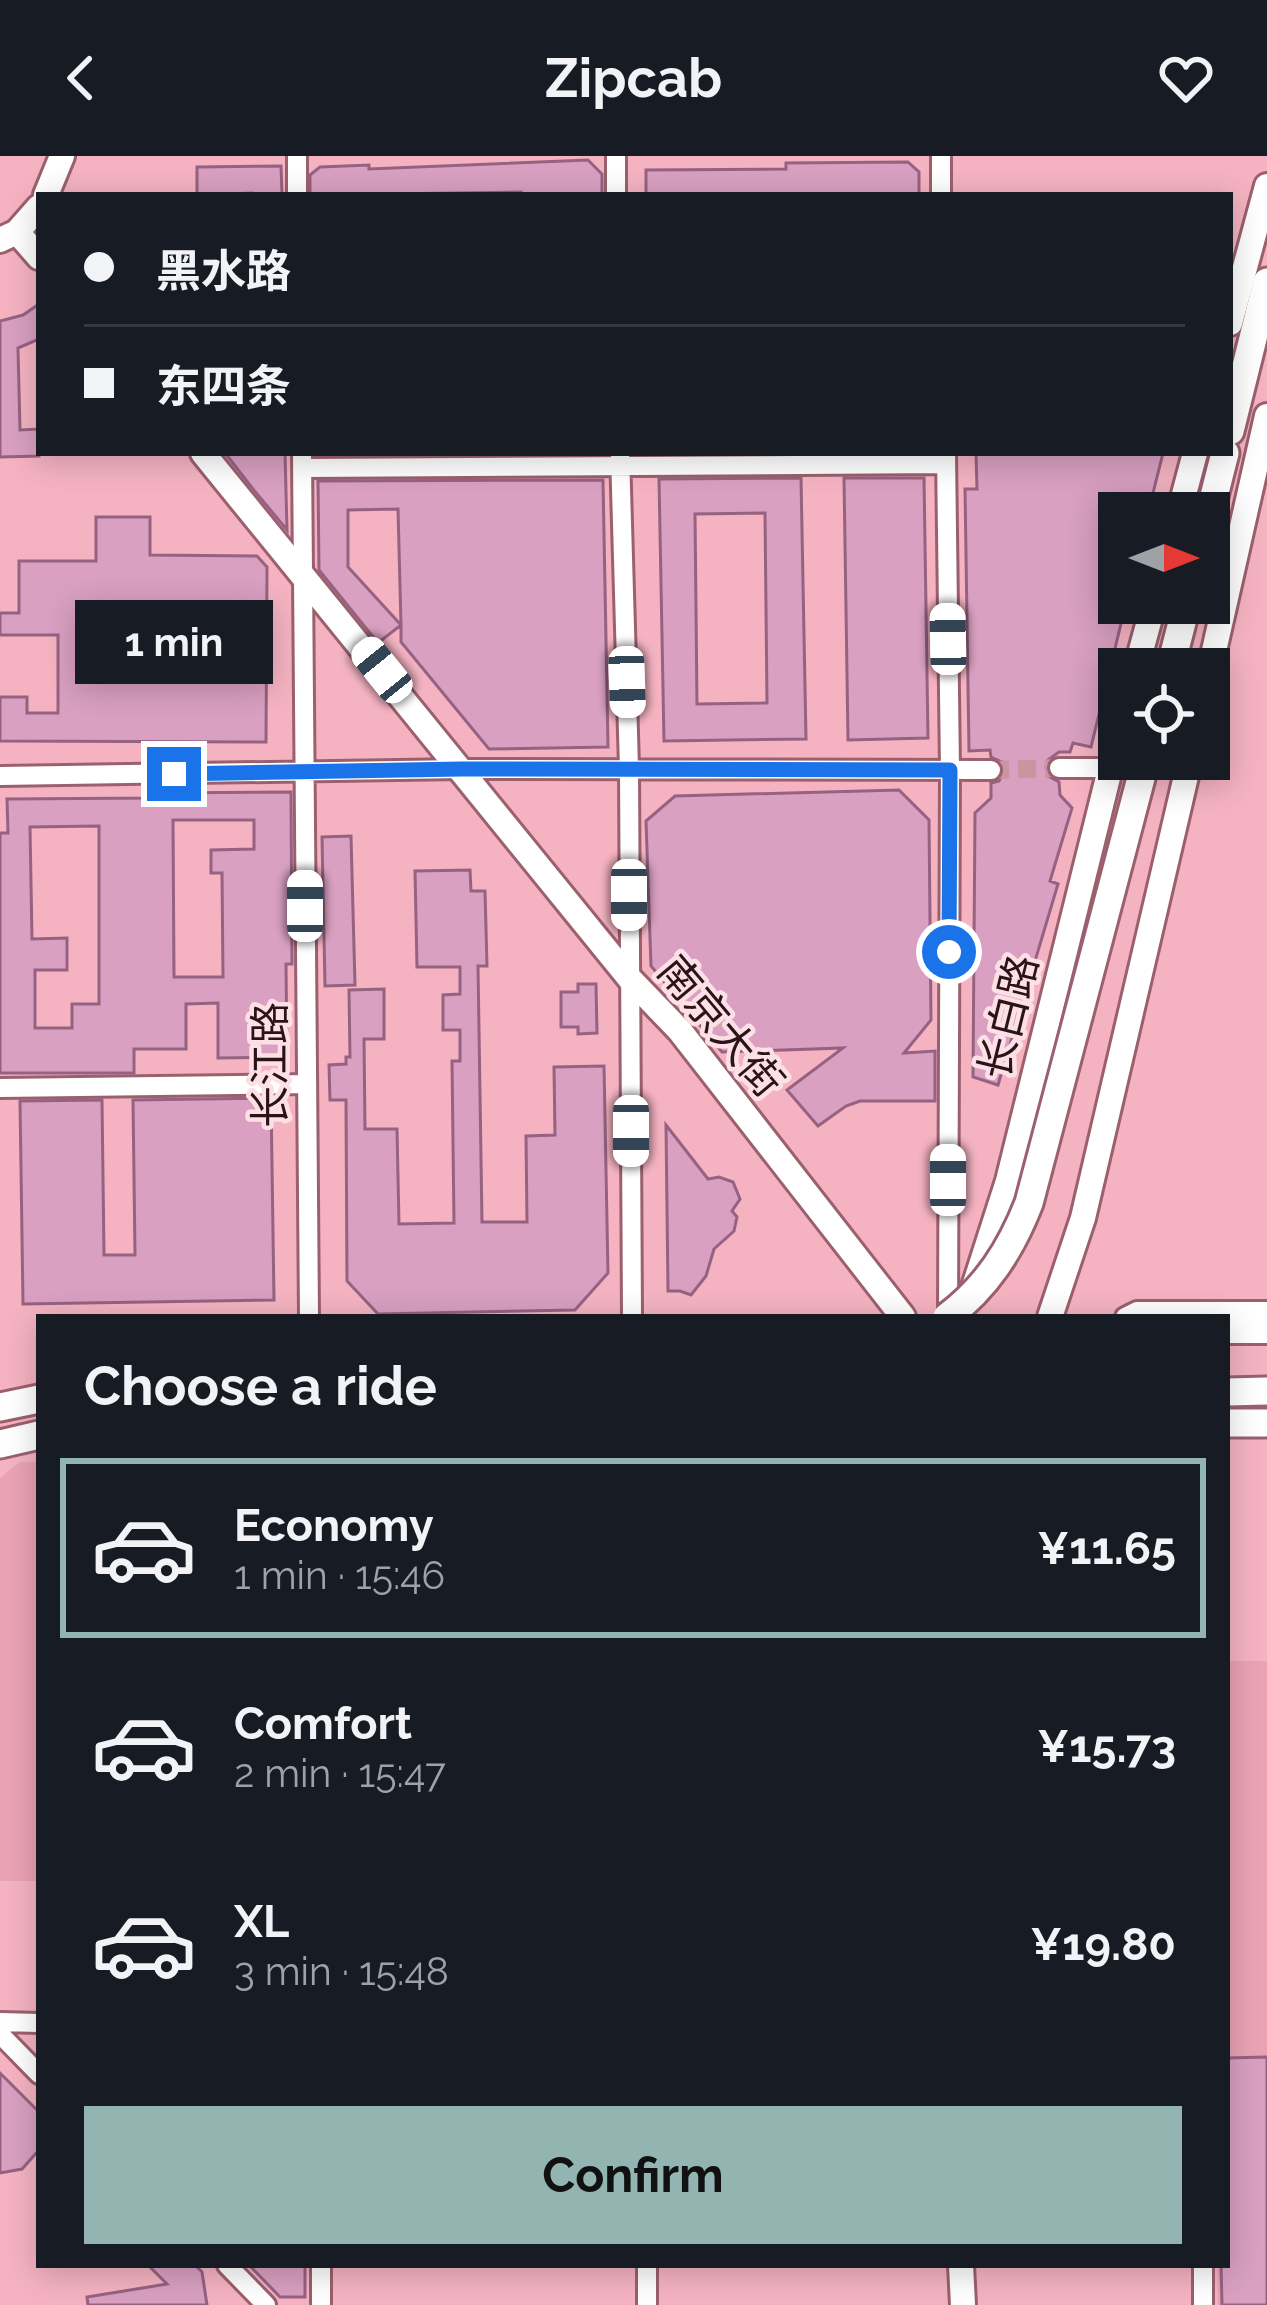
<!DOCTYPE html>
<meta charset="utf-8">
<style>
:root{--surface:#171b24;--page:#20242c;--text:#f1f3f6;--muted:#9ea1a6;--line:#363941;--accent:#93b5b2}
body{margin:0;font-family:Raleway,"Noto Sans SC",sans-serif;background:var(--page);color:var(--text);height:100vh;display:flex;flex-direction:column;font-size:45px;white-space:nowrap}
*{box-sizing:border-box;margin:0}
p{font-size:39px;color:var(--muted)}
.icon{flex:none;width:66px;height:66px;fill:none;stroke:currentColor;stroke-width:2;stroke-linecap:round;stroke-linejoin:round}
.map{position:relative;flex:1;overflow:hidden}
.panel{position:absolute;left:36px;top:1158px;width:1194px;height:954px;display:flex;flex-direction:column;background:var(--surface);border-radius:0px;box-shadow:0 6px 30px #0003}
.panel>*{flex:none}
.hud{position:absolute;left:36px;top:36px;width:1197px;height:264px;border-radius:0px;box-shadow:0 6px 30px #0003;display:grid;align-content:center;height:264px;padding:0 48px;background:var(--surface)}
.needle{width:78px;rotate:90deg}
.tools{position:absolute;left:1098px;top:336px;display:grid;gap:24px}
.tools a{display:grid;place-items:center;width:132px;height:132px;border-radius:0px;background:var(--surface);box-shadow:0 6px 30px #0003;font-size:60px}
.end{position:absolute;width:54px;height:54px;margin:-27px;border:15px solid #1a73e8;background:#fff;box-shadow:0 0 0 6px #fff}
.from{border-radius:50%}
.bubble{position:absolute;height:84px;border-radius:0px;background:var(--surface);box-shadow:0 6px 30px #0003;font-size:39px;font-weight:700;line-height:84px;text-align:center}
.car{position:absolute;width:36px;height:72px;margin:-36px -18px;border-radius:15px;box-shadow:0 0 9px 3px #0007;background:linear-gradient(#fff 24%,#345 0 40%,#fff 0 76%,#345 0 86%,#fff 0)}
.hud b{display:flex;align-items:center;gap:42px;height:114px;font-size:45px}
.hud b+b{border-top:3px solid var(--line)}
.hud i{width:30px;height:30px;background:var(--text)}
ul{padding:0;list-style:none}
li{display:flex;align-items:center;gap:36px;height:180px;margin:0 24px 18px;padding:0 24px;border:6px solid transparent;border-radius:0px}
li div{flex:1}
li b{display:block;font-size:45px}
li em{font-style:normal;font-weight:700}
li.selected{border-color:var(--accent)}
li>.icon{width:108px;height:108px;stroke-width:1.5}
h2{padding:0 48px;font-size:54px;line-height:144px}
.primary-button{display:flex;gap:24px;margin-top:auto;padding:24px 48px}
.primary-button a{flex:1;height:138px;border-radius:0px;background:var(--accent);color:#111;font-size:48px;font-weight:700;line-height:138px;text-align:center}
header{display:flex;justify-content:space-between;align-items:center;height:156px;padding:0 48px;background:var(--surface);font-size:54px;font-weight:700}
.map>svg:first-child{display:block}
.built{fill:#eaa3b4}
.building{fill:#d9a0c1;stroke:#966281;stroke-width:3;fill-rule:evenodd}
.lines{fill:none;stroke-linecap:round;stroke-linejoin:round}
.minor-tunnel{stroke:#cc93a0;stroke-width:18;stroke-dasharray:18 9;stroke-linecap:butt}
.minor-casing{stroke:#9b606e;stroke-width:24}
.major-casing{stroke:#9b606e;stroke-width:30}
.highway-casing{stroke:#9b606e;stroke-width:33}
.minor{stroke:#fff;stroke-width:18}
.major{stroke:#fff;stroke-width:24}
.highway{stroke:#fff;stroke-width:27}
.highway-bridge-casing{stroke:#9b606e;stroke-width:33;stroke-linecap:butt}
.highway-bridge{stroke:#fff;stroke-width:27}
.route{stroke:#1a73e8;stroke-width:15}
.labels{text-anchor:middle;stroke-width:9;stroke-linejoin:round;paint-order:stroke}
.street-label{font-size:42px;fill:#2a1319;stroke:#fce0e6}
</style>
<header><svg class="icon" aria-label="back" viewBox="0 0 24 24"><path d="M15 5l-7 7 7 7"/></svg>Zipcab<svg class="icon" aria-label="heart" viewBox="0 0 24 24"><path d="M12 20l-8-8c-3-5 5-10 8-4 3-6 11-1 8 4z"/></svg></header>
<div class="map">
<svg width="1267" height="2149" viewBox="0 0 1267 2149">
<rect width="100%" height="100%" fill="#f5b3c2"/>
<path class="built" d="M20,1306H39V1725H0V1322Z
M1227,1505H1267V2149H1218L1217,2109H1227Z"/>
<path class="building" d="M588,4L602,18V39H521V36L310,39V19L320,11L369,9V13Z
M908,6L919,16V39H646V14L786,13V7Z
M281,10L282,39H252V37L197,39V11Z
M39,148V183L18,192L20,274L39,273V300L0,301V165L23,159Z
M225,297H285L287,374L253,333Z
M976,297H1163L1148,357H1119V447H1126L1091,591L1073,587L1070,596H1059L1048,604L1046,611L1048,620L1059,626L1060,639L1072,652L1050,725L1058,728L998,929L973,921L975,657L991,642V627L999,625L1004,615L1002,606L991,601L990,594L969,595L965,333H977Z
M801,322L806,583L664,585L659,323ZM765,357L767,547L697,548L695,358Z
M844,322H924L928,582L848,584Z
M603,324L608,591L489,593L401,486V469L378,487L319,414L318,325ZM398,353L401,469L348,411V354Z
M96,361H150V399L257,400L267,411L266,586L0,585V541H27V557H58V479H0V457H19V405H96Z
M899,634L929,664L931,864L904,897L935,895V945H860L846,950L818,970L787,934L843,892L722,896L651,810L646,665L675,640Z
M291,636L292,808H286L287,901L218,902V847L186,848V893H134V917H0V677H8L7,643L152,642V637ZM173,664H254V693L211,694V717H222L223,821H174ZM99,670V848H72V872H35V814H67V782L32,783L30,671Z
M351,680L355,829L325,830L322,681Z
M470,714L471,735H485L487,810H478L482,1066H527L526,980L555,979L554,911L604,910L608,1117L575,1154L378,1158L347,1125L346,944H330L329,909L346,908V901H350L349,834L384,833V883H364L365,973H397L399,1068L454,1067L452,905H460V874H443V839L460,838V811H417L415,715Z
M578,828H596L597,877L578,878V871H561V836H578Z
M271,942L274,1144L23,1148L20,945L102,944L104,1099H135L133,944Z
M666,969L708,1023L719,1021L733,1026L740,1043L732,1055L737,1061L734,1075L714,1093L706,1120L691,1139L680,1135H668Z
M1267,1901V2149H1222L1221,2109H1227V1902Z
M0,1917L39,1956V1994L22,2013L0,2017Z
M148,2109H195L202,2116L207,2149H88L87,2141L167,2128Z
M249,2109H305V2141H280Z"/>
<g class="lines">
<path class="minor-tunnel" d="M991,614L1059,612"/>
<g class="minor-casing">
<path id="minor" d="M297,0V39
M616,0V39
M941,0V39
M302,297L309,1161
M620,297L629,612L632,1161
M946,297L950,614L948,1161
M303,312L946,308
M1059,612H1110
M0,620L462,613L991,614
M0,932L306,928
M1125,1161L1137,1155H1267
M0,1866L39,1867
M0,1878L39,1918
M227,2109L266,2149
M321,2109V2149
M1203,2109V2149
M647,2149V2109"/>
</g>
<g class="major-casing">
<path id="major" d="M46,39L62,0
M17,76L39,101
M0,84L17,76L39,51
M1230,167L1267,30
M203,297L630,823L680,875L903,1161
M1179,357L1195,297
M1136,513L1154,447
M1209,517L1267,260
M972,1137L1008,1025L1119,577
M1050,1161L1083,1062L1190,603
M1227,1175H1267
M961,2109L963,2149"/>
</g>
<g class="highway-casing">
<path id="highway" d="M1230,275L1267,126
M1209,360L1225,297
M1170,513L1187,447
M1227,1236L1267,1235
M0,1251L39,1243
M1227,1267H1267
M0,1288L39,1279"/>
</g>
<use href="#minor" class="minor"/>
<use href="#major" class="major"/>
<use href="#highway" class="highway"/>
<g class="highway-bridge-casing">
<path id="highway-bridge" d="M947,1161C987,1131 1011,1093 1029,1047L1146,603"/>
</g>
<use href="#highway-bridge" class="highway-bridge"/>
</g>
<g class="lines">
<path class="route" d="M174,618L462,613L950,614L949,796"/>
</g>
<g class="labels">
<g class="street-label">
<text transform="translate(1008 861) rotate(-76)" y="15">长白路</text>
<text transform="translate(721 870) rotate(50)" y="15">南京大街</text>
<text transform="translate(270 909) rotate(-90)" y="15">长江路</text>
</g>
</g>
</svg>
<div class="tools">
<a><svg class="needle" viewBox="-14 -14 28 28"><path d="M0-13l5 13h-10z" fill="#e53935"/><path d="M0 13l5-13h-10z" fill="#9ea1a6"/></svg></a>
<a><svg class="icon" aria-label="locate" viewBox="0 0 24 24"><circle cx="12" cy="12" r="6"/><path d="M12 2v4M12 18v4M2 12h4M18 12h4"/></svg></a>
</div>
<i class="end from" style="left:949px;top:796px"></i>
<i class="end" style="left:174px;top:618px"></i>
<div class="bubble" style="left:75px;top:444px;width:198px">1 min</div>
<i class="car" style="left:948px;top:483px;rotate:359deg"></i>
<i class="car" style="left:382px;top:514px;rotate:321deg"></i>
<i class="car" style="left:627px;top:526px;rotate:178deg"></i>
<i class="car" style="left:629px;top:739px;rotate:180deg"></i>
<i class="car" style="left:305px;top:750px;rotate:0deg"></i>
<i class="car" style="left:631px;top:975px;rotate:180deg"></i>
<i class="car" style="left:948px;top:1024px;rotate:0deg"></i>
<div class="hud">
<b><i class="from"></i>黑水路</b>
<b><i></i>东四条</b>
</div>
<section class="panel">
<h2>Choose a ride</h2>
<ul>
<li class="selected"><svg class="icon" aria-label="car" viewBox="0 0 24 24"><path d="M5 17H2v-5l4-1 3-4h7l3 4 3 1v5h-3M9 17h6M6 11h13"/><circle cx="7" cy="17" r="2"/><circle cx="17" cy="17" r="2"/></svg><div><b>Economy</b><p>1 min · 15:46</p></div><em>¥11.65</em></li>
<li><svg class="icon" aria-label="car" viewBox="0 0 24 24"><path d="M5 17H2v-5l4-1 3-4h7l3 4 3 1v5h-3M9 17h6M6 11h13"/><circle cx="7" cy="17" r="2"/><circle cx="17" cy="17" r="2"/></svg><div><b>Comfort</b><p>2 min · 15:47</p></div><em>¥15.73</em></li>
<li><svg class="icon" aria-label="car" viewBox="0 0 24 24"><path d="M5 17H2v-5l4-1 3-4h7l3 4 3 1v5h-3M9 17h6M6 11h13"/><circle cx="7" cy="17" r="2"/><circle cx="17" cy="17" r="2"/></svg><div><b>XL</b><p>3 min · 15:48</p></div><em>¥19.80</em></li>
</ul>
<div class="primary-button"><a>Confirm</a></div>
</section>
</div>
